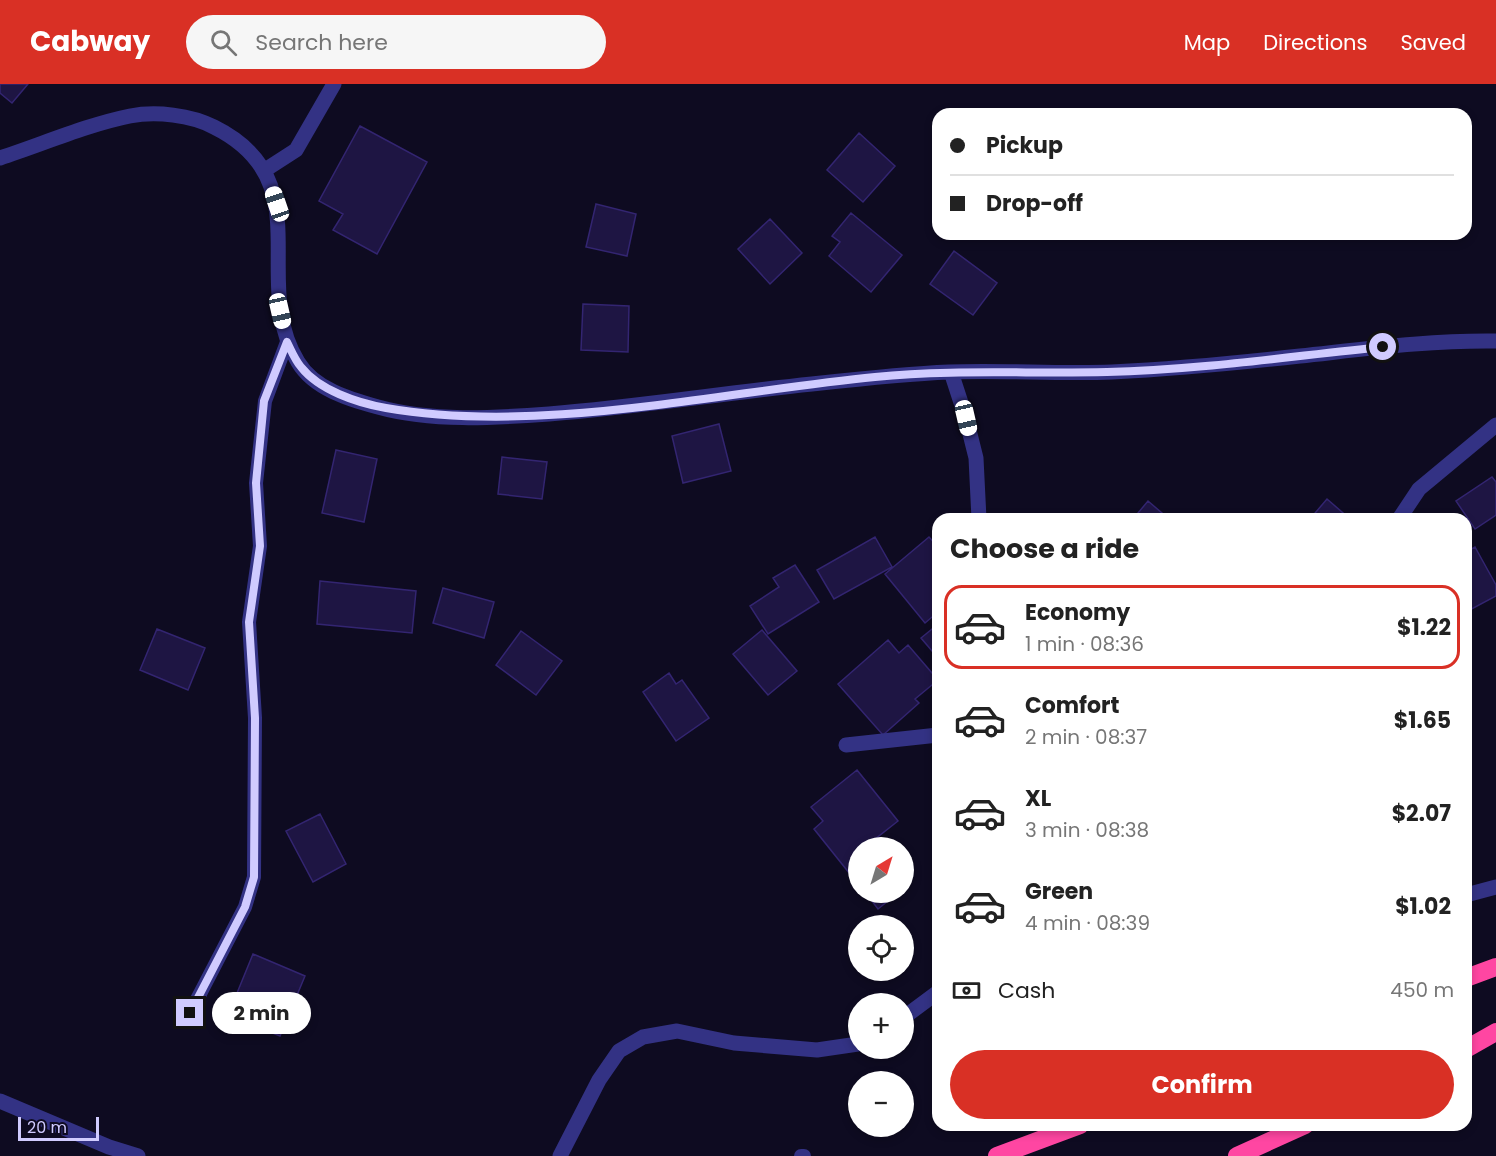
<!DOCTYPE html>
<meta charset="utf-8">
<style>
:root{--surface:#fff;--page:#f6f6f6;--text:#222;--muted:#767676;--line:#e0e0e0;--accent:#d93025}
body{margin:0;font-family:Poppins,sans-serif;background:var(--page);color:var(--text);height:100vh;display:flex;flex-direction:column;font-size:22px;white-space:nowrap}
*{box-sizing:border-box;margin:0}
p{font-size:20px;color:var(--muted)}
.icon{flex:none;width:33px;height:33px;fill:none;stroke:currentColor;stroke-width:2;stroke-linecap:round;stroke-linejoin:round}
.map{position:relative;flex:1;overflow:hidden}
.panel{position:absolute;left:932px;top:429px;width:540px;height:618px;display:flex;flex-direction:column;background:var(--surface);border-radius:18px;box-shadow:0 3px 9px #0003}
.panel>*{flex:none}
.banner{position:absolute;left:932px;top:24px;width:540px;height:132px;border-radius:18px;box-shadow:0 3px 9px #0003;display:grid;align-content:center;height:132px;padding:0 18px;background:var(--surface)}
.needle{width:39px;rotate:38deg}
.buttons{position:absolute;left:848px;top:753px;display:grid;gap:12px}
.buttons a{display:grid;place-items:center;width:66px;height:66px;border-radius:50%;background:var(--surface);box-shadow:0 3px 9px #0003;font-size:30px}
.scale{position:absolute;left:18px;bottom:15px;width:81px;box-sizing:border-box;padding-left:6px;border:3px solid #d0cbff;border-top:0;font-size:16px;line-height:21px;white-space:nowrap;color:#d0cbff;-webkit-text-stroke:4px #0e0b21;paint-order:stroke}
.end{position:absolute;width:27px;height:27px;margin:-14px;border:8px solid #d0cbff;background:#111;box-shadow:0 0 0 3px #111}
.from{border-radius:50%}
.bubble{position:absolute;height:42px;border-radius:21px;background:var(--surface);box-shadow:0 3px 9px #0003;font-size:20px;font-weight:700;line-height:42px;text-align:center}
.car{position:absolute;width:18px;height:36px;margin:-18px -9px;border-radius:8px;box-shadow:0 0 4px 2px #0007;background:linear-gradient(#fff 24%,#345 0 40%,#fff 0 76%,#345 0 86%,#fff 0)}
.banner b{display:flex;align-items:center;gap:21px;height:57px;font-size:22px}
.banner b+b{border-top:2px solid var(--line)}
.banner i{width:15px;height:15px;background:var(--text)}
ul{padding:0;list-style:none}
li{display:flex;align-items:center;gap:18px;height:84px;margin:0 12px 9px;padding:0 6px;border:3px solid transparent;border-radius:18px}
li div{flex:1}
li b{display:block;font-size:22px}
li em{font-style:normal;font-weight:700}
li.selected{border-color:var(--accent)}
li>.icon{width:54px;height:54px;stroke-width:1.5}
h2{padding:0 18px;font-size:27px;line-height:72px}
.pay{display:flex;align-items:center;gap:15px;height:66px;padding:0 18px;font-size:22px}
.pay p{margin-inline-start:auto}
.action{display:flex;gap:12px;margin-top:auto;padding:12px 18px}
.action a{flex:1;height:69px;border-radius:36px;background:var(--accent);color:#fff;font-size:24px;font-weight:700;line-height:69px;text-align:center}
header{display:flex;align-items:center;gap:36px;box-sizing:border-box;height:84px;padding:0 30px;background:var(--accent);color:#fff}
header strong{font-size:28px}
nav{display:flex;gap:33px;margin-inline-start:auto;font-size:21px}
.search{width:420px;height:54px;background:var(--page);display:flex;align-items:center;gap:15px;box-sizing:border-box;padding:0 21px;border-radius:33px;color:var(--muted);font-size:22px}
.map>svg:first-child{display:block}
.building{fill:#1e1543;stroke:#332571;stroke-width:1.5}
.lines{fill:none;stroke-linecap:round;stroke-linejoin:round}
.service{stroke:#333284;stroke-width:14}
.minor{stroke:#333284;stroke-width:15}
.motorway{stroke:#ff46a2;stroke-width:18}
.route{stroke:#d0cbff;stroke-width:8}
</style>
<header>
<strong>Cabway</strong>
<div class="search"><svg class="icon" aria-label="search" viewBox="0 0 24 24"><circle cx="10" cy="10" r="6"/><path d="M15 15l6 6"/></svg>Search here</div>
<nav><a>Map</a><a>Directions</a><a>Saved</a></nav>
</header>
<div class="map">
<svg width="1496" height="1072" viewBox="0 0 1496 1072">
<rect width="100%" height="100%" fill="#0e0b21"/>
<path class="building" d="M0,0H28L12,19L0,9Z
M360,42L427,78L377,170L333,146L343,130L319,117Z
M859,49L895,82L863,118L827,86Z
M596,120L636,130L627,172L586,163Z
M851,129L902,171L871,208L829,172L840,158L832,152Z
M770,135L802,169L770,200L738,165Z
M954,167L997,199L973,231L930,200Z
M583,220L629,222L628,268L581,266Z
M719,340L731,387L683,399L672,352Z
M336,366L377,375L364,438L322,429Z
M502,373L547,378L542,415L498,410Z
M1492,393L1496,398V431L1475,445L1456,417Z
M1327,415L1350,435H1310Z
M1148,417L1169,435H1133Z
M875,453L892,483L834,515L817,486Z
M929,453L938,463V528L925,539L885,490Z
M1475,463L1496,501V512L1466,528V468Z
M795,481L819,518L768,550L750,522L779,503L773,494Z
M320,497L416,507L412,549L317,540Z
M443,504L494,518L484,554L433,539Z
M937,541L938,542V574L921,554Z
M157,545L205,564L188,606L140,586Z
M762,546L797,587L768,611L733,570Z
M521,547L562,577L536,611L496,581Z
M888,556L899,569L908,561L938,596L915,615L919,619L883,651L838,600Z
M669,589L676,600L682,596L709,634L676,657L643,608Z
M857,686L898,737L874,756L880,764H858V800L814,745L823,737L811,723Z
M320,730L346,780L313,798L286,747Z
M865,808H899L878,825Z
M253,870L305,892L280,952L228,931Z"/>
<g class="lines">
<path class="service" d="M190,929L245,823L254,793L255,634L249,538L260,462L256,399L265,317L287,258
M801,1072H804"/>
<path class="minor" d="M0,74C43,60 86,41 130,32C156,27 191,31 214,43C323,97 248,197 298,278C314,305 349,315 378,323C432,338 493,334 549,330C637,323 724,309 812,300C858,295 903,290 949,288C1003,286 1058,290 1112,288C1174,285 1237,279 1300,272C1365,265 1430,256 1496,257
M265,86L296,66L334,0
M951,288L966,334L976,374L979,435
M1399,435L1419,405L1496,341
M846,661L938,651
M1466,811L1496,803
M903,934L938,908
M0,1017L109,1063L138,1072
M560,1072L599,996L619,967L643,953L677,947L734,959L817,966L858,960"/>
<path class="motorway" d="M1466,894L1496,883
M1466,965L1496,948
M997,1072L1080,1041
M1237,1072L1305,1041"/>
</g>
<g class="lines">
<path class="route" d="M190,929L245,823L254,793L255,634L249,538L260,462L256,399L264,317L287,258C291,266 295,276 301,283C319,306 357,319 386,324C539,351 720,308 875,293C952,285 1030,290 1107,288C1199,286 1292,272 1383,263"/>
</g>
</svg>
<div class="buttons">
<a><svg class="needle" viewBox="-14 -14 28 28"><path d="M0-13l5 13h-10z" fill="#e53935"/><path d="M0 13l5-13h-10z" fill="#767676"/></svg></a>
<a><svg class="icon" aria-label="locate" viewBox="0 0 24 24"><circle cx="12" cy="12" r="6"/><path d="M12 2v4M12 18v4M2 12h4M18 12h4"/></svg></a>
<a>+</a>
<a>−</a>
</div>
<div class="scale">20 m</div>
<i class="end from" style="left:1383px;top:263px"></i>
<i class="end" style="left:190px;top:929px"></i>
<div class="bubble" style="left:212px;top:908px;width:99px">2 min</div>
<i class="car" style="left:277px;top:120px;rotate:341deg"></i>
<i class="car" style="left:280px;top:227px;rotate:167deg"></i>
<i class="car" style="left:966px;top:334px;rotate:167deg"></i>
<div class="banner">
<b><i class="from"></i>Pickup</b>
<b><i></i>Drop-off</b>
</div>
<section class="panel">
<h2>Choose a ride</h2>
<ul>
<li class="selected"><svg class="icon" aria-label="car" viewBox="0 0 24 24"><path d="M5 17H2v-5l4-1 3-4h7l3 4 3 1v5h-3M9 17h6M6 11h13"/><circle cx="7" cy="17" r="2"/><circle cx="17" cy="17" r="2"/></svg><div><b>Economy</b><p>1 min · 08:36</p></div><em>$1.22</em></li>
<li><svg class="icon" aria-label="car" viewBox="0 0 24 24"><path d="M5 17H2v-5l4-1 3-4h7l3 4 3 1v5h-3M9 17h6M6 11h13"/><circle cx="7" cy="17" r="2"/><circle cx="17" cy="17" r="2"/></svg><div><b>Comfort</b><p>2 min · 08:37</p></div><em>$1.65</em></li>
<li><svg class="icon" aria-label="car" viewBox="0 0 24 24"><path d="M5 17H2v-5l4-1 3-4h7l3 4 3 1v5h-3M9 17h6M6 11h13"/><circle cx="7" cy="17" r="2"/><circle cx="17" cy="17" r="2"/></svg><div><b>XL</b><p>3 min · 08:38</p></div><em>$2.07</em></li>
<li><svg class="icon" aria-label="car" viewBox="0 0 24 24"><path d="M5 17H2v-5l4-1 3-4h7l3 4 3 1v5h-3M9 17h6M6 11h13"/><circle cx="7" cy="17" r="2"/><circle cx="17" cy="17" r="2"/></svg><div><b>Green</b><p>4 min · 08:39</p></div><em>$1.02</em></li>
</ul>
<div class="pay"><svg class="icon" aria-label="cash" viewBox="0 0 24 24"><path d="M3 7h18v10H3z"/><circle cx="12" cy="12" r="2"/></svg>Cash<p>450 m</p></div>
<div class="action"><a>Confirm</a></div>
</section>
</div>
